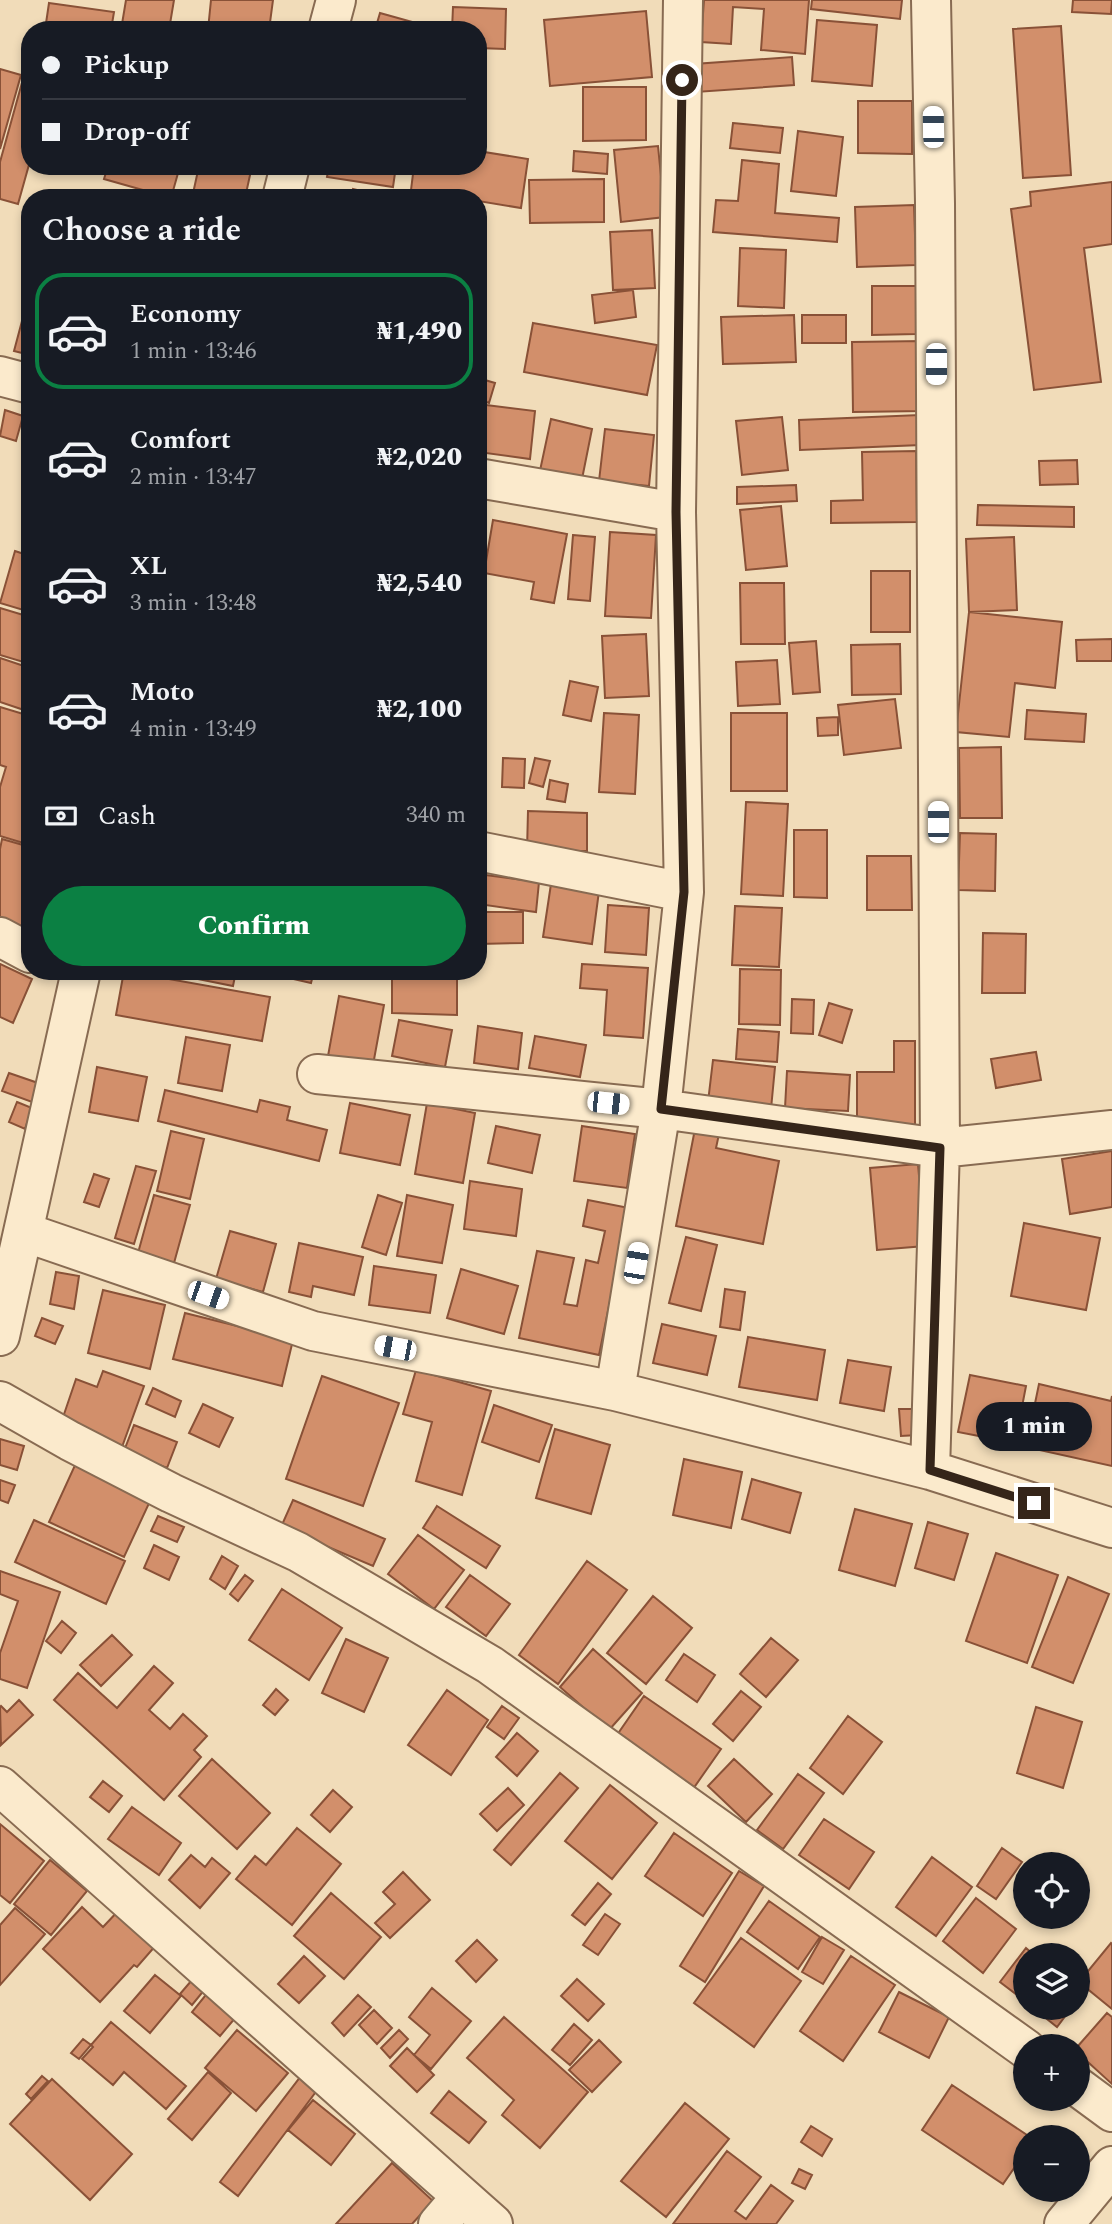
<!DOCTYPE html>
<meta charset="utf-8">
<style>
:root{--surface:#171b24;--page:#20242c;--text:#f1f3f6;--muted:#9ea1a6;--line:#363941;--accent:#0b8043}
body{margin:0;font-family:Spectral,serif;background:var(--page);color:var(--text);height:100vh;display:flex;flex-direction:column;font-size:26px;white-space:nowrap}
*{box-sizing:border-box;margin:0}
p{font-size:23px;color:var(--muted)}
.icon{flex:none;width:38px;height:38px;fill:none;stroke:currentColor;stroke-width:2;stroke-linecap:round;stroke-linejoin:round}
.map{position:relative;flex:1;overflow:hidden}
.drawer{position:absolute;left:21px;top:189px;width:466px;height:791px;display:flex;flex-direction:column;background:var(--surface);border-radius:28px;box-shadow:0 4px 10px #0003}
.drawer>*{flex:none}
.guide{position:absolute;left:21px;top:21px;width:466px;height:154px;border-radius:28px;box-shadow:0 4px 10px #0003;display:grid;align-content:center;height:154px;padding:0 21px;background:var(--surface)}
.buttons{position:absolute;left:1013px;top:1852px;display:grid;gap:14px}
.buttons a{display:grid;place-items:center;width:77px;height:77px;border-radius:50%;background:var(--surface);box-shadow:0 4px 10px #0003;font-size:35px}
.end{position:absolute;width:32px;height:32px;margin:-16px;border:9px solid #352519;background:#fff;box-shadow:0 0 0 4px #fff}
.from{border-radius:50%}
.bubble{position:absolute;height:49px;border-radius:24px;background:var(--surface);box-shadow:0 4px 10px #0003;font-size:23px;font-weight:800;line-height:49px;text-align:center}
.car{position:absolute;width:21px;height:42px;margin:-21px -10px;border-radius:9px;box-shadow:0 0 5px 2px #0007;background:linear-gradient(#fff 24%,#345 0 40%,#fff 0 76%,#345 0 86%,#fff 0)}
.guide b{display:flex;align-items:center;gap:24px;height:66px;font-size:26px}
.guide b+b{border-top:2px solid var(--line)}
.guide i{width:18px;height:18px;background:var(--text)}
ul{padding:0;list-style:none}
li{display:flex;align-items:center;gap:21px;height:116px;margin:0 14px 10px;padding:0 7px;border:4px solid transparent;border-radius:28px}
li div{flex:1}
li b{display:block;font-size:26px}
li em{font-style:normal;font-weight:800}
li.active{border-color:var(--accent)}
li>.icon{width:63px;height:63px;stroke-width:1.5}
h2{padding:0 21px;font-size:32px;line-height:84px}
.pay{display:flex;align-items:center;gap:18px;height:77px;padding:0 21px;font-size:26px}
.pay p{margin-inline-start:auto}
.primary-button{display:flex;gap:14px;margin-top:auto;padding:14px 21px}
.primary-button a{flex:1;height:80px;border-radius:42px;background:var(--accent);color:#fff;font-size:28px;font-weight:800;line-height:80px;text-align:center}
.map>svg:first-child{display:block}
.building{fill:#d28f6b;stroke:#895137;stroke-width:2}
.lines{fill:none;stroke-linecap:round;stroke-linejoin:round}
.minor-casing{stroke:#886b52;stroke-width:42}
.minor{stroke:#fbeacc;stroke-width:38}
.route{stroke:#352519;stroke-width:9}
</style>
<div class="map">
<svg width="1112" height="2224" viewBox="0 0 1112 2224">
<rect width="100%" height="100%" fill="#f1dcb9"/>
<path class="building" d="M126,0H174L169,30H121Z
M211,0H273L269,30H208Z
M704,0H809L805,54L761,50L764,9L733,7L731,44L701,42Z
M812,0H902L900,19L811,9Z
M1073,0H1112L1111,14L1072,12Z
M49,3L114,12L111,30H45Z
M453,7L506,9L505,49L478,48V30H452Z
M646,11L652,77L550,86L544,20Z
M380,13L423,25L422,30H375Z
M817,20L877,25L872,86L812,81Z
M1061,26L1071,175L1023,178L1013,29Z
M792,57L794,85L696,92L694,64Z
M0,69L21,75L0,149Z
M23,79L30,81V161L18,204L0,199V162Z
M583,87H646V140L583,141Z
M858,101H912V154L858,153Z
M733,123L783,128L780,153L730,148Z
M798,131L843,137L836,196L791,191Z
M658,146L665,217L621,222L614,150Z
M478,151L528,159L521,208L478,201V198H459L411,190L414,166H478Z
M574,151L608,154L607,174L573,171Z
M742,160L779,164L775,213L839,218L837,242L713,232L716,200L738,201Z
M108,166H180L171,198L104,179Z
M199,166H252L245,198H192Z
M329,166H396L393,187L327,177Z
M604,179V222L530,223L529,180Z
M1112,182V244L1084,248L1101,382L1034,390L1011,209L1031,206L1030,192Z
M353,189L389,198H351Z
M914,205L916,265L857,267L855,207Z
M652,230L655,288L613,290L610,232Z
M740,248L786,250L784,308L738,306Z
M872,286H916V334L872,335Z
M633,290L636,317L595,323L592,295Z
M30,291V355L14,351Z
M794,315L796,362L723,364L721,317Z
M802,315H846V343H802Z
M533,323L657,345L647,395L524,372Z
M923,341L924,411L853,412L852,342Z
M478,378L495,383L489,403L478,399Z
M478,404L535,411L530,459L478,452Z
M5,410L23,416L16,441L0,436Z
M30,415V440L23,438Z
M920,415L921,445L800,450L799,420Z
M782,417L788,470L742,475L736,421Z
M551,419L592,429L580,489L538,480Z
M605,429L654,435L649,486L599,481Z
M916,451L917,522L831,523V501L863,500L862,452Z
M1077,460L1078,484L1040,485L1039,461Z
M796,485L797,501L737,504V487Z
M978,505L1074,507V527L977,525Z
M781,506L787,566L746,570L740,510Z
M493,520L567,534L554,603L531,599L534,582L484,573Z
M610,532L656,535L651,618L605,616Z
M573,535L595,537L590,601L568,599Z
M1014,537L1017,610L969,612L966,539Z
M15,551L30,556V612L0,603Z
M871,571H910V632H871Z
M740,583H784L785,644H741Z
M0,608L30,617V664L0,655Z
M969,612L1062,622L1055,688L1015,683L1009,737L956,732Z
M646,634L649,696L605,698L602,636Z
M1112,639V661H1077L1076,640Z
M816,641L820,692L793,694L789,643Z
M900,644L901,694L852,695L851,645Z
M0,658L30,668V712L0,702Z
M777,660L780,704L738,706L736,662Z
M570,681L598,687L591,721L563,715Z
M895,699L901,748L844,755L838,705Z
M0,707L30,716V845L0,836V787L6,767L0,765Z
M1027,710L1086,714L1084,742L1025,739Z
M604,713L639,715L635,794L599,792Z
M731,713H787V791H731Z
M838,717V735L818,736L817,718Z
M1001,747L1002,818H960L959,748Z
M503,758L525,759L524,788L502,787Z
M535,758L550,761L543,787L529,783Z
M550,780L568,784L565,802L547,799Z
M746,802L788,804L783,896L741,894Z
M528,811L587,813V851H527Z
M794,830H827V898L794,897Z
M960,833L996,834L995,891L958,890Z
M2,839L30,847V907L24,931L0,925V849Z
M867,856H911L912,910H867Z
M478,874L539,882L536,912L478,904Z
M551,884L599,891L592,944L543,937Z
M608,905L649,908L646,955L605,952Z
M735,906L782,908L779,967L732,965Z
M478,912H523V943L478,944Z
M983,933L1026,934L1025,993H982Z
M0,964L32,979L13,1023L0,1017Z
M582,964L648,968L643,1038L604,1035L607,990L580,988Z
M740,969L781,970L780,1025L739,1024Z
M124,971L270,997L262,1041L116,1015Z
M174,971H236L233,986L173,974Z
M259,971H314L311,983Z
M392,975L457,976V1015L392,1013Z
M339,996L384,1005L373,1065L328,1056Z
M792,999L814,1000L813,1034L791,1033Z
M829,1003L852,1010L842,1043L819,1035Z
M399,1020L452,1030L445,1067L392,1056Z
M478,1026L522,1033L518,1069L474,1063Z
M738,1029L779,1032L777,1062L736,1059Z
M535,1036L586,1045L580,1077L529,1068Z
M186,1037L230,1045L222,1091L178,1083Z
M894,1041H915V1125H857V1072H894Z
M1036,1052L1041,1080L996,1088L991,1059Z
M713,1060L775,1067L771,1109L708,1102Z
M97,1067L147,1077L138,1121L89,1112Z
M787,1071L850,1075L848,1111L785,1108Z
M9,1073L38,1083L32,1102L2,1091Z
M165,1090L257,1112L260,1100L290,1107L287,1120L327,1130L319,1161L158,1121Z
M17,1102L32,1108L25,1129L9,1122Z
M350,1103L410,1115L400,1165L340,1153Z
M427,1103L475,1113L463,1183L415,1174Z
M496,1126L540,1135L532,1173L488,1163Z
M582,1126L635,1134L627,1188L574,1181Z
M695,1129L719,1134L716,1148L779,1161L763,1244L676,1226Z
M171,1131L204,1139L190,1199L157,1191Z
M1112,1151V1207L1070,1214L1062,1159Z
M918,1164L925,1246L877,1250L870,1168Z
M136,1166L156,1171L134,1244L115,1238Z
M94,1174L109,1179L99,1207L84,1202Z
M470,1181L522,1189L516,1236L464,1229Z
M154,1195L190,1205L174,1263L138,1253Z
M378,1195L402,1203L386,1255L362,1247Z
M407,1195L453,1205L442,1263L397,1256Z
M588,1200L629,1208L599,1355L519,1338L537,1251L574,1258L564,1304L577,1306L586,1260L598,1263L605,1231L583,1226Z
M1024,1223L1100,1238L1086,1310L1011,1296Z
M230,1231L276,1244L263,1292L216,1279Z
M686,1237L717,1245L701,1311L669,1303Z
M299,1243L363,1257L354,1295L313,1286L311,1297L289,1292Z
M374,1266L436,1275L430,1313L369,1305Z
M461,1269L518,1286L504,1334L447,1318Z
M56,1272L79,1276L74,1309L50,1304Z
M725,1289L745,1292L740,1330L720,1327Z
M103,1290L165,1305L150,1369L88,1353Z
M185,1313L293,1340L282,1386L173,1359Z
M42,1318L63,1326L55,1344L35,1336Z
M662,1324L716,1336L707,1375L653,1363Z
M748,1337L825,1350L817,1400L739,1387Z
M848,1360L891,1367L884,1411L840,1403Z
M416,1370L491,1391L462,1495L416,1481L432,1422L403,1414Z
M103,1371L144,1386L122,1447L60,1426L76,1379L97,1387Z
M970,1375L1026,1386L1015,1443L958,1432Z
M322,1376L399,1403L363,1506L286,1479Z
M1039,1384L1111,1401L1112,1396V1466L1026,1447Z
M153,1388L181,1401L175,1417L146,1404Z
M203,1404L233,1418L219,1447L189,1433Z
M494,1405L552,1425L539,1462L482,1442Z
M899,1409H917L918,1435L901,1436Z
M134,1425L177,1442L167,1468L124,1451Z
M555,1429L610,1445L591,1514L536,1498Z
M0,1439L24,1446L17,1470L0,1465Z
M684,1459L742,1472L731,1528L673,1515Z
M76,1463L151,1499L124,1557L49,1522Z
M752,1479L801,1493L790,1533L742,1519Z
M0,1480L15,1485L8,1503L0,1500Z
M293,1500L385,1539L373,1566L281,1527Z
M437,1506L500,1546L486,1568L423,1528Z
M855,1509L912,1524L895,1586L839,1570Z
M158,1516L184,1527L177,1542L151,1531Z
M34,1520L125,1561L106,1604L15,1562Z
M928,1522L968,1534L954,1580L915,1568Z
M418,1535L464,1570L434,1609L388,1574Z
M154,1545L179,1557L169,1580L144,1568Z
M996,1553L1058,1575L1027,1663L966,1641Z
M222,1556L238,1566L225,1589L210,1579Z
M587,1561L627,1590L558,1684L519,1655Z
M0,1571L60,1592L27,1688L0,1679V1653L18,1601L0,1594Z
M245,1575L253,1581L238,1601L230,1594Z
M470,1575L510,1604L486,1636L446,1607Z
M1068,1577L1109,1594L1073,1683L1032,1667Z
M282,1589L342,1628L309,1680L249,1640Z
M653,1596L692,1628L646,1684L607,1653Z
M62,1621L76,1633L61,1653L46,1641Z
M112,1635L132,1655L101,1686L80,1665Z
M771,1638L798,1660L766,1697L740,1674Z
M346,1639L388,1658L364,1712L322,1693Z
M593,1649L642,1693L609,1730L560,1687Z
M684,1654L715,1675L697,1702L666,1680Z
M154,1666L173,1683L149,1710L170,1729L183,1714L207,1736L194,1750L201,1757L164,1800L54,1700L78,1673L117,1708Z
M276,1689L288,1700L275,1715L263,1705Z
M447,1690L488,1720L451,1775L408,1745Z
M741,1691L761,1707L733,1741L713,1724Z
M644,1696L721,1749L693,1789L617,1735Z
M19,1700L33,1715L1,1745L0,1707L1,1706L7,1712Z
M502,1706L519,1718L504,1739L487,1727Z
M1036,1707L1082,1722L1063,1788L1017,1773Z
M848,1716L882,1742L843,1794L810,1768Z
M517,1733L538,1751L517,1776L496,1757Z
M212,1759L270,1813L237,1849L179,1796Z
M734,1759L772,1794L746,1822L708,1786Z
M560,1773L578,1788L511,1865L494,1850Z
M798,1774L824,1793L783,1849L757,1830Z
M103,1781L122,1796L109,1812L90,1797Z
M610,1785L657,1823L612,1879L565,1841Z
M508,1788L524,1805L497,1831L480,1814Z
M333,1790L352,1807L330,1832L311,1815Z
M132,1807L181,1843L159,1875L108,1839Z
M824,1819L874,1852L849,1889L799,1855Z
M0,1824L44,1861L10,1903L0,1895Z
M297,1828L341,1864L292,1925L236,1879L255,1856L266,1865Z
M674,1833L732,1873L703,1916L645,1876Z
M1002,1848L1022,1862L996,1899L977,1886Z
M191,1855L205,1867L212,1858L230,1873L200,1908L169,1880Z
M932,1857L972,1887L936,1936L896,1907Z
M50,1860L87,1891L51,1935L14,1904Z
M739,1871L764,1886L705,1982L680,1966Z
M403,1872L430,1900L390,1938L375,1923L395,1904L383,1892Z
M598,1883L611,1894L585,1925L572,1915Z
M331,1893L381,1937L344,1979L294,1936Z
M976,1898L1016,1929L983,1973L943,1941Z
M769,1901L820,1937L798,1969L747,1932Z
M82,1907L103,1927L120,1909L157,1944L137,1967L134,1965L100,2002L43,1949Z
M15,1908L45,1934L0,1985V1925Z
M605,1914L620,1924L598,1955L583,1945Z
M822,1937L844,1950L823,1984L802,1972Z
M741,1938L801,1981L754,2047L694,2003Z
M477,1940L497,1960L476,1982L456,1961Z
M1111,1943L1112,1944V2009L1079,1982Z
M1026,1948L1034,1955H1026V2002L1000,1982Z
M304,1956L325,1976L299,2003L278,1984Z
M851,1956L895,1985L843,2061L800,2031Z
M198,1973L210,1983L192,2005L180,1994Z
M155,1975L181,1996L150,2033L124,2011Z
M577,1979L604,2004L588,2021L561,1996Z
M213,1986L241,2011L220,2036L192,2012Z
M432,1988L471,2021L431,2069L414,2055L430,2035L409,2017Z
M899,1992L949,2017L929,2058L879,2032Z
M358,1995L371,2007L344,2036L332,2023Z
M1032,2007H1072L1057,2027Z
M374,2010L392,2028L377,2044L359,2025Z
M1107,2013L1112,2017V2084L1078,2053V2046Z
M504,2017L588,2092L540,2148L502,2115L514,2100L467,2058Z
M111,2022L186,2086L166,2109L124,2072L113,2085L82,2059L93,2047L91,2045Z
M574,2024L592,2040L570,2065L552,2050Z
M237,2030L288,2073L256,2111L205,2068Z
M399,2030L408,2039L390,2058L381,2048Z
M83,2039L91,2045L79,2059L71,2053Z
M599,2040L621,2062L592,2092L569,2070Z
M407,2048L434,2075L417,2092L390,2066Z
M208,2072L231,2093L192,2140L168,2119Z
M42,2076L48,2081L31,2099L26,2094Z
M301,2076L318,2089L238,2196L220,2182Z
M52,2079L132,2154L90,2200L10,2124Z
M952,2085L1030,2137H1026V2151L1003,2184L922,2130Z
M449,2091L486,2122L469,2143L431,2113Z
M313,2100L355,2134L331,2165L288,2130Z
M685,2103L729,2139L666,2217L621,2181Z
M811,2126L832,2139L822,2156L801,2142Z
M727,2151L761,2177L735,2211L746,2219L771,2185L793,2201L776,2224H673Z
M392,2163L433,2201L412,2224H336Z
M799,2169L812,2175L805,2189L792,2183Z"/>
<g class="lines">
<g class="minor-casing">
<path id="minor" d="M328,30L336,0
M282,198L290,166
M0,376L30,384
M478,478L676,512
M478,851L684,892
M0,937L30,953
M317,1074L661,1109L940,1148L1112,1130
M24,1232L313,1331L615,1391L930,1470L1112,1528
M0,1336L81,971
M615,1391L661,1109L684,892L676,512L683,0
M0,1401L70,1441L171,1493L298,1552L490,1665L1026,2049
M930,1470L940,1148L935,203L931,0
M0,1786L493,2224
M1078,2087L1112,2112
M438,2224L461,2197
M1064,2224L1112,2166"/>
</g>
<use href="#minor" class="minor"/>
</g>
<g class="lines">
<path class="route" d="M682,80L676,512L684,892L661,1109L940,1148L930,1470L1034,1503"/>
</g>
</svg>
<div class="buttons">
<a><svg class="icon" aria-label="locate" viewBox="0 0 24 24"><circle cx="12" cy="12" r="6"/><path d="M12 2v4M12 18v4M2 12h4M18 12h4"/></svg></a>
<a><svg class="icon" aria-label="layers" viewBox="0 0 24 24"><path d="M12 4l9 5-9 5-9-5zM3 14l9 5 9-5"/></svg></a>
<a>+</a>
<a>−</a>
</div>
<i class="end from" style="left:682px;top:80px"></i>
<i class="end" style="left:1034px;top:1503px"></i>
<div class="bubble" style="left:976px;top:1402px;width:116px">1 min</div>
<i class="car" style="left:933px;top:127px;rotate:359deg"></i>
<i class="car" style="left:936px;top:364px;rotate:180deg"></i>
<i class="car" style="left:938px;top:822px;rotate:0deg"></i>
<i class="car" style="left:608px;top:1103px;rotate:96deg"></i>
<i class="car" style="left:636px;top:1263px;rotate:10deg"></i>
<i class="car" style="left:208px;top:1295px;rotate:109deg"></i>
<i class="car" style="left:395px;top:1348px;rotate:281deg"></i>
<div class="guide">
<b><i class="from"></i>Pickup</b>
<b><i></i>Drop-off</b>
</div>
<section class="drawer">
<h2>Choose a ride</h2>
<ul>
<li class="active"><svg class="icon" aria-label="car" viewBox="0 0 24 24"><path d="M5 17H2v-5l4-1 3-4h7l3 4 3 1v5h-3M9 17h6M6 11h13"/><circle cx="7" cy="17" r="2"/><circle cx="17" cy="17" r="2"/></svg><div><b>Economy</b><p>1 min · 13:46</p></div><em>₦1,490</em></li>
<li><svg class="icon" aria-label="car" viewBox="0 0 24 24"><path d="M5 17H2v-5l4-1 3-4h7l3 4 3 1v5h-3M9 17h6M6 11h13"/><circle cx="7" cy="17" r="2"/><circle cx="17" cy="17" r="2"/></svg><div><b>Comfort</b><p>2 min · 13:47</p></div><em>₦2,020</em></li>
<li><svg class="icon" aria-label="car" viewBox="0 0 24 24"><path d="M5 17H2v-5l4-1 3-4h7l3 4 3 1v5h-3M9 17h6M6 11h13"/><circle cx="7" cy="17" r="2"/><circle cx="17" cy="17" r="2"/></svg><div><b>XL</b><p>3 min · 13:48</p></div><em>₦2,540</em></li>
<li><svg class="icon" aria-label="car" viewBox="0 0 24 24"><path d="M5 17H2v-5l4-1 3-4h7l3 4 3 1v5h-3M9 17h6M6 11h13"/><circle cx="7" cy="17" r="2"/><circle cx="17" cy="17" r="2"/></svg><div><b>Moto</b><p>4 min · 13:49</p></div><em>₦2,100</em></li>
</ul>
<div class="pay"><svg class="icon" aria-label="cash" viewBox="0 0 24 24"><path d="M3 7h18v10H3z"/><circle cx="12" cy="12" r="2"/></svg>Cash<p>340 m</p></div>
<div class="primary-button"><a>Confirm</a></div>
</section>
</div>
